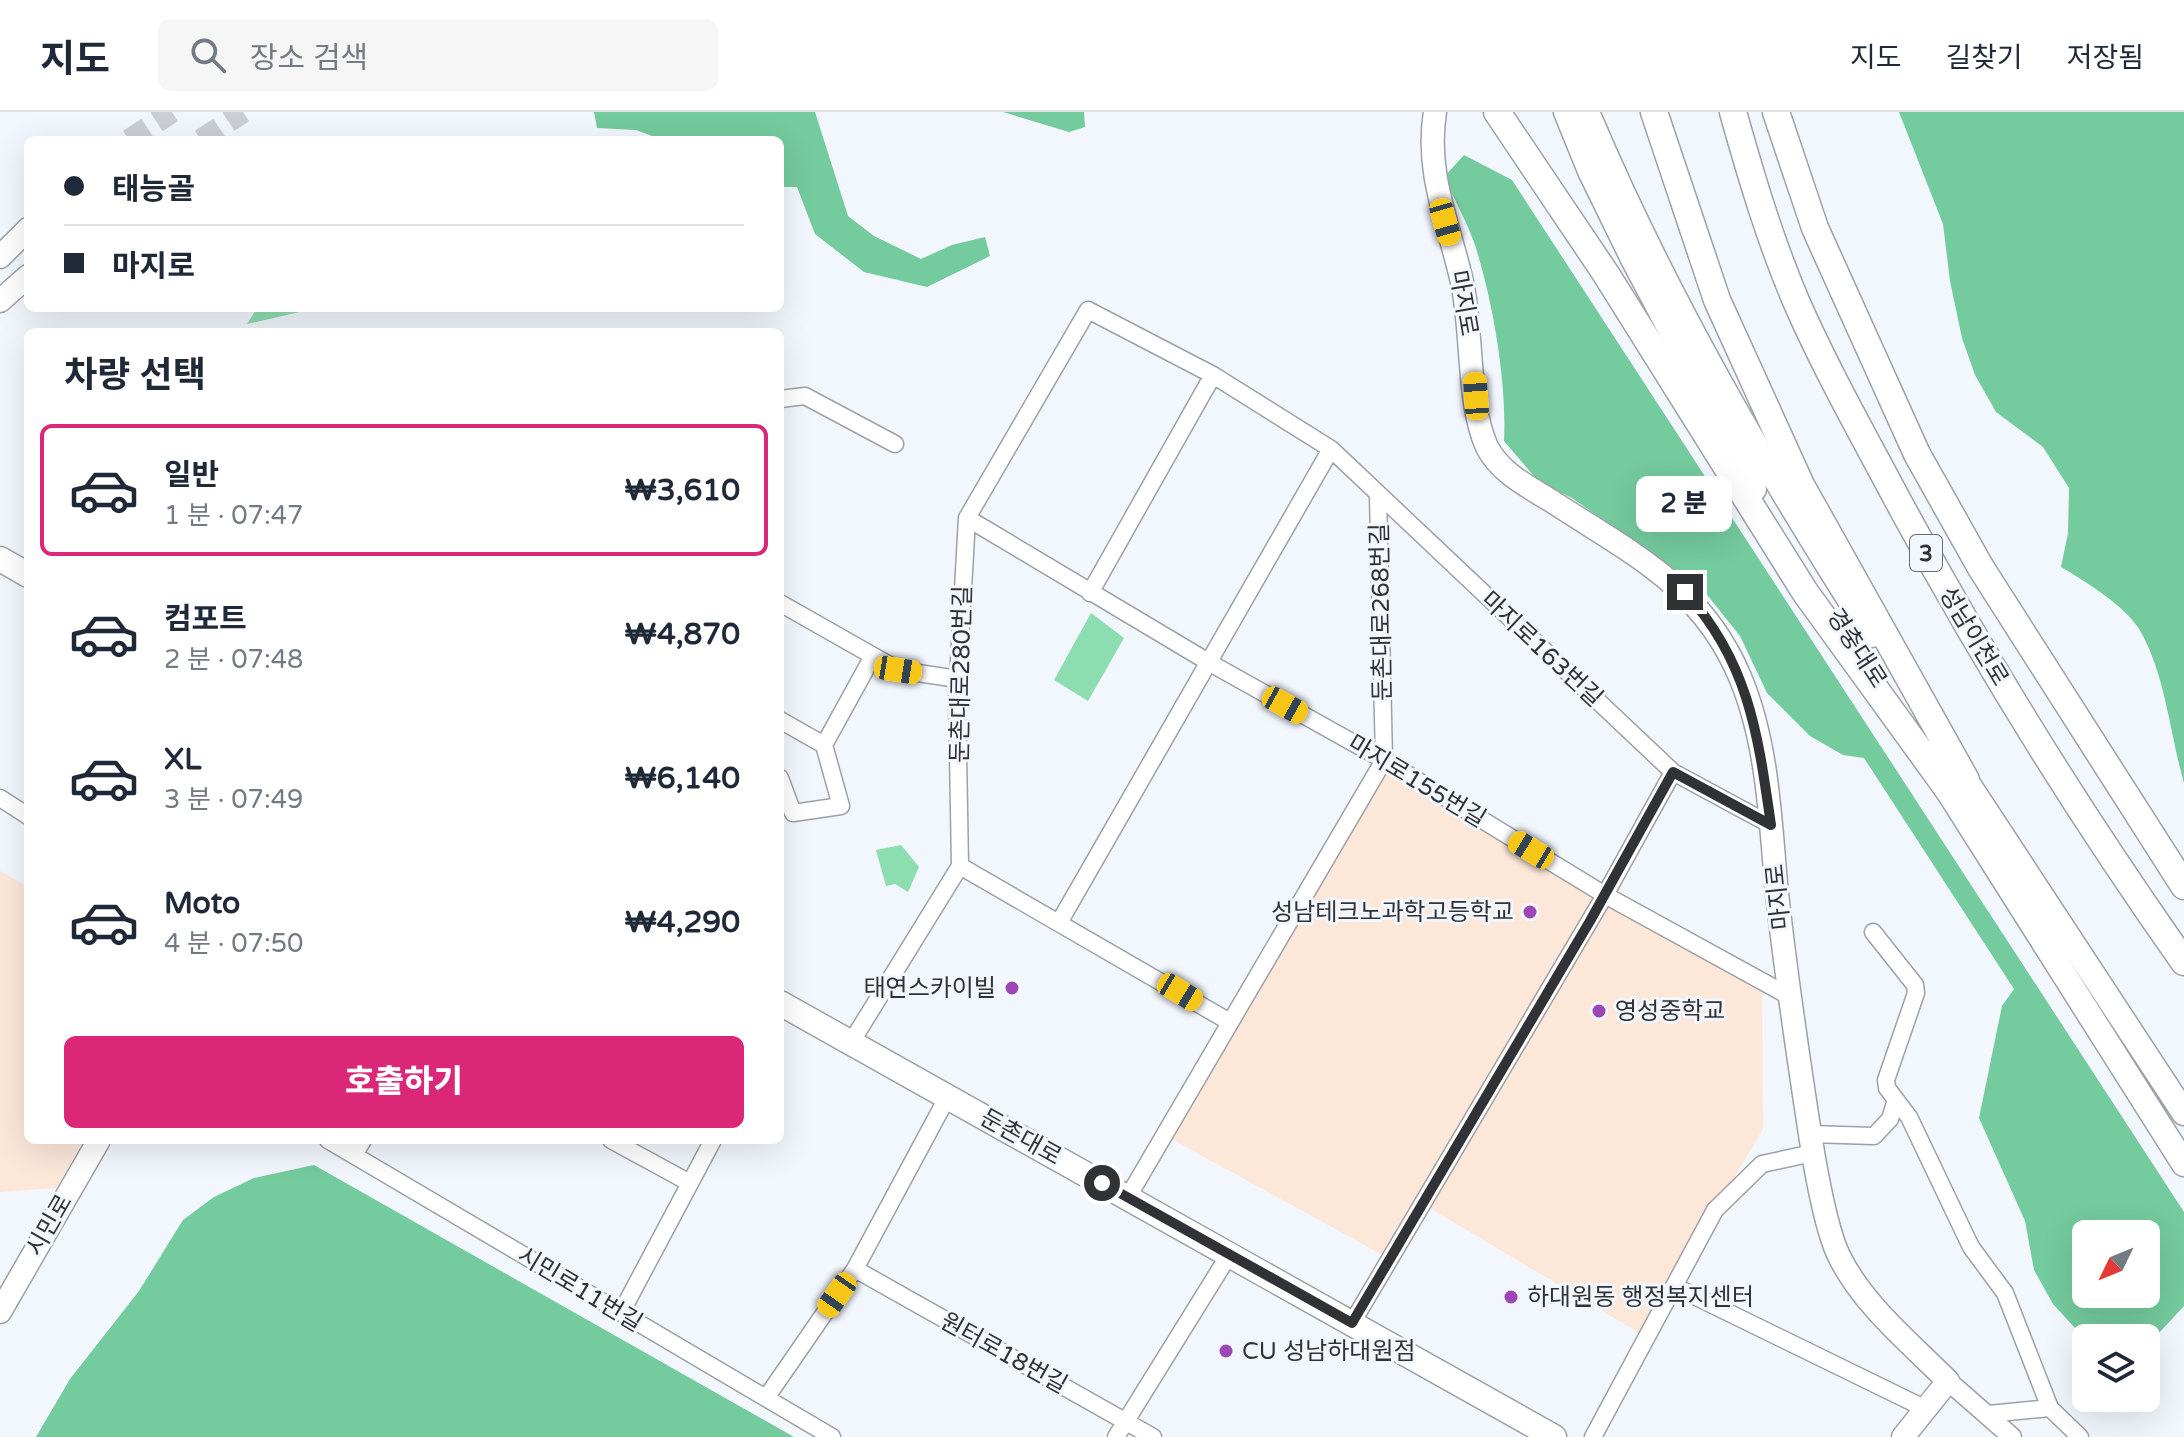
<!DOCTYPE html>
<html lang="ko">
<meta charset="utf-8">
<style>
:root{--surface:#fff;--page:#f6f6f7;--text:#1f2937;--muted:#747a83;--line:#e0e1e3;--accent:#db2777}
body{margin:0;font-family:"Varela Round","Noto Sans KR",sans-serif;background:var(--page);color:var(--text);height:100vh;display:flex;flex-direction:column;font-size:30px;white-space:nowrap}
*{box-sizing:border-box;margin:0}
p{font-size:26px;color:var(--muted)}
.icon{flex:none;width:44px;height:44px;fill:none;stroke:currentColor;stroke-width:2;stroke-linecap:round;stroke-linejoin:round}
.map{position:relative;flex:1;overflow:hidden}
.panel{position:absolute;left:24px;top:216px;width:760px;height:816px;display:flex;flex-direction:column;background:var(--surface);border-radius:12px;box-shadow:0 8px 32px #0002}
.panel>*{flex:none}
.top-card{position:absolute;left:24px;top:24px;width:760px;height:176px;border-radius:12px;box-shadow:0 8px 32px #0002;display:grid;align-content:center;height:176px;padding:0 40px;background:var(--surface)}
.needle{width:52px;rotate:227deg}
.buttons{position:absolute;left:2072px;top:1108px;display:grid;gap:16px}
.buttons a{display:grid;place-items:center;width:88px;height:88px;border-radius:12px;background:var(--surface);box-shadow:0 8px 32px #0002;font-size:40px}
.end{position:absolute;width:36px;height:36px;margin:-18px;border:10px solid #313235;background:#fff;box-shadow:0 0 0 4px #fff}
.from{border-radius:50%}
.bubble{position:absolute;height:56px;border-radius:12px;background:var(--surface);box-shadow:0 8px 32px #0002;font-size:26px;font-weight:800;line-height:56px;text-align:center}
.car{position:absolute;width:24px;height:48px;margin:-24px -12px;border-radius:10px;box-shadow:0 0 6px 2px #0007;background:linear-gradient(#f5c518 24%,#345 0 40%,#f5c518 0 76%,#345 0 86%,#f5c518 0)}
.top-card b{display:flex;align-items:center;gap:28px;height:76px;font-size:30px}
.top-card b+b{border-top:2px solid var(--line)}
.top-card i{width:20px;height:20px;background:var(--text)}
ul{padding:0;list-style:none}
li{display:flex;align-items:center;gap:24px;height:132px;margin:0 16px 12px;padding:0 24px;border:4px solid transparent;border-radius:12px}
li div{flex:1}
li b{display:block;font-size:30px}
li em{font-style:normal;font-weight:800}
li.active{border-color:var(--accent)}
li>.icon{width:72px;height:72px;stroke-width:1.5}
h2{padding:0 40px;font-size:36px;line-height:96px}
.cta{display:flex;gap:16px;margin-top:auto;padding:16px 40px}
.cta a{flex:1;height:92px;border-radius:12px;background:var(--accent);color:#fff;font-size:32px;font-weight:800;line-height:92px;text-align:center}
header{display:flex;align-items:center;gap:48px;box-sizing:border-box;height:112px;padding:0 40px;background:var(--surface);border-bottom:2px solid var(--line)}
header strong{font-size:38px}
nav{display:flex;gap:44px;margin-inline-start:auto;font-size:28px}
.search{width:560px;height:72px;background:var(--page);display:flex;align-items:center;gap:20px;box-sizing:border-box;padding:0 28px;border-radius:12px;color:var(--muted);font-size:30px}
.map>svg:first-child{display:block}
.education{fill:#fce7d9}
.green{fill:#8cdeb1}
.forest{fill:#74cb9d;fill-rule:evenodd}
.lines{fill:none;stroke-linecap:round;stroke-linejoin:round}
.secondary-tunnel{stroke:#cbcfd5;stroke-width:22;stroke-dasharray:22 11;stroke-linecap:butt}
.minor-casing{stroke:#9da1a7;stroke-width:19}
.tertiary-casing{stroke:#9da1a7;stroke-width:21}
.secondary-casing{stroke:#9da1a7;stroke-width:25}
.primary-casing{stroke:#9da1a7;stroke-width:27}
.trunk-casing{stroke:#9da1a7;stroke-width:29}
.minor{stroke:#fff;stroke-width:16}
.tertiary{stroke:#fff;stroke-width:18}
.secondary{stroke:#fff;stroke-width:22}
.primary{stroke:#fff;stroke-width:24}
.trunk{stroke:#fff;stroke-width:26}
.route{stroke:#313235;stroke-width:10}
.poi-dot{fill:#9c47b5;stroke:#f2f6fd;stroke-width:3}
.labels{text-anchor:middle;stroke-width:6;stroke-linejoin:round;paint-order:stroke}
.shield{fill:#f2f6fd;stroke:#6b6d71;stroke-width:2}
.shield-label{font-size:22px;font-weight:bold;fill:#313235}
.street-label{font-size:24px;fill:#313235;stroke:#f2f6fd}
.poi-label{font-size:24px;fill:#313235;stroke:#f2f6fd;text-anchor:start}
</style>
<header>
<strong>지도</strong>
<div class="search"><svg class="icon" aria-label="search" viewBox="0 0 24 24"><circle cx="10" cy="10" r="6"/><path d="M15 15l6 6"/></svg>장소 검색</div>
<nav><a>지도</a><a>길찾기</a><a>저장됨</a></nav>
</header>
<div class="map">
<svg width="2184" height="1325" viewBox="0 0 2184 1325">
<rect width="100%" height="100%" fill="#f2f6fd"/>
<path class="education" d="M1384,648L1762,869L1763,1017L1641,1222L1423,1092L1390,1147L1164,1023Z
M0,759L28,775V1028H84L56,1076L0,1080Z"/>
<path class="green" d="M257,196H317L247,212Z
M1091,501L1124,526L1088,589L1054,568Z
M901,733L919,755L908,780L895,772L886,774L876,738Z"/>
<path class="forest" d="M594,0H815L848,104L874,124L921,147L952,133L985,125L990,144L927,175L864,160L815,122L797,75H780V28H663L636,18L597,16Z
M1003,0H1084L1085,15L1069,20Z
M1899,0H2184V671C2170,622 2166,567 2142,522C2129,496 2085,469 2061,455L2068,421L2069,376L2043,335L1996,300L1975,263L1962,226L1950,169L1943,112Z
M1464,43L1512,68L2184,1100V1194L2146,1235V1226L2086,1228L2053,1192L2034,1158L2025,1109L1979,1006L2002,894L2014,877L1864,646L1843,643L1810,624L1767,581L1740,524L1704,479L1572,386L1539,370L1504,329C1507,270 1493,190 1475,133C1467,110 1454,87 1444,65ZM2086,1122H2146V1182H2086Z
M314,1053L794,1325H36L70,1267L139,1179L183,1108L214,1085L254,1066Z"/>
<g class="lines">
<path class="secondary-tunnel" d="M129,28L172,0
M201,28L243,0"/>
<g class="minor-casing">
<path id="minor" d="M780,287L805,284L895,332
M967,406L1210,551L1384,648L1605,783L1789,884
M1090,481L1213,263
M780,491L898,558L958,567
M780,608L824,633L873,544
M780,666L793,701L841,694L824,633
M0,686L28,704
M960,754L1228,909
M1060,809L1331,337
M852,929L960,754L957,585L967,406L1088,198L1213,263L1331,337L1673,660L1771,713
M1896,988L1909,1005L1971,1135L2005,1181L2050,1296
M1810,1022L1874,1024L1890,1007L1896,988L1887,976L1886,968L1916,881L1915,873L1873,820
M328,1028L832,1325
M611,1028L690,1071
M354,1043L363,1028
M1128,1085L1384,648L1378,384
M855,1157L1153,1325
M1674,1174L1926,1297
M621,1201L713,1028
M1352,1211L1605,783L1673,660
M766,1286L855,1157L948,984
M1989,1302L2050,1296L2080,1325
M1116,1325L1229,1143
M1593,1325L1715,1098L1762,1052L1813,1041"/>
</g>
<g class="tertiary-casing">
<path id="tertiary" d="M1948,1269L2012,1325"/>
</g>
<g class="secondary-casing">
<path id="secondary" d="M1435,0C1425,61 1449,112 1462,170C1473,220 1467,292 1487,335C1500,361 1529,375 1553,390C1631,441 1702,474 1740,565C1767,629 1770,702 1776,771C1784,851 1796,930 1808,1009C1813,1043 1825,1115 1839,1144C1863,1193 1910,1231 1948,1269L1903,1325
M0,145L28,117
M0,189L28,164
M0,1200L99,1028"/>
</g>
<g class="primary-casing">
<path id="primary" d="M1566,0L1590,59L1633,147L1754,377
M1587,0C1664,183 1765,356 1872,523
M0,447L28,463
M1955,652L2184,1001
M1936,660L2184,1052
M780,891L1554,1325"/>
</g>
<g class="trunk-casing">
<path id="trunk" d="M1497,0L1606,162L1805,480L1947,676
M1654,0L1717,188L1801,373L1966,668
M1733,0C1751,64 1770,128 1796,189C1823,251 1857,312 1889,372C1977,537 2076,697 2184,850
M1776,0L1815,116L1917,342L1981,456L2184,774"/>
</g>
<use href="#minor" class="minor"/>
<use href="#tertiary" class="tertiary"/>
<use href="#secondary" class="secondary"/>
<use href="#primary" class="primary"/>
<use href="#trunk" class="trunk"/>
</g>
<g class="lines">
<path class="route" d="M1102,1071L1352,1211L1590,809L1673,660L1771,713C1758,623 1749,550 1685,480"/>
</g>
<g class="poi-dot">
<circle cx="1530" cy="800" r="8"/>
<circle cx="1012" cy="876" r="8"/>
<circle cx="1599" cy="899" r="8"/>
<circle cx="1511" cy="1185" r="8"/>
<circle cx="1226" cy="1239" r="8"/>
</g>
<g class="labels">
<rect class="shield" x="1910" y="423" width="32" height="36" rx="6"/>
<g class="shield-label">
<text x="1926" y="449">3</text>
</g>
<g class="street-label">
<text transform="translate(1464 191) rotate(80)" y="8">마지로</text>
<text transform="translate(1381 500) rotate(-91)" y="8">둔촌대로268번길</text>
<text transform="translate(1974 524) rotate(59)" y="8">성남이천로</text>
<text transform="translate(1857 536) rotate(57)" y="8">경충대로</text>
<text transform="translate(1542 537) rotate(43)" y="8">마지로163번길</text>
<text transform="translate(961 562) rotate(-89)" y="8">둔촌대로280번길</text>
<text transform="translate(1417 669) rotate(31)" y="8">마지로155번길</text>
<text transform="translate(1778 785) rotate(-96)" y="8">마지로</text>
<text transform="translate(1021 1025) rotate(29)" y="8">둔촌대로</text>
<text transform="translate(49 1113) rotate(-60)" y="8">시민로</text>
<text transform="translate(580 1177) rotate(31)" y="8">시민로11번길</text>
<text transform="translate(1004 1241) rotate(29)" y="8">원터로18번길</text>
</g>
<g class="poi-label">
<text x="1514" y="808" text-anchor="end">성남테크노과학고등학교</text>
<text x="996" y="884" text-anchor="end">태연스카이빌</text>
<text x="1615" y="907">영성중학교</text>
<text x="1527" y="1193">하대원동 행정복지센터</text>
<text x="1242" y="1247">CU 성남하대원점</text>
</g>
</g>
</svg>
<div class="buttons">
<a><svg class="needle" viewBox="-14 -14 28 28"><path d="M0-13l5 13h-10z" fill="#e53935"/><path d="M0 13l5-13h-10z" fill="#747a83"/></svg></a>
<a><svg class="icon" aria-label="layers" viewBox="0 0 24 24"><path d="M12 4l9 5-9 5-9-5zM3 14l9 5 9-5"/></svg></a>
</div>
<i class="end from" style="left:1102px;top:1071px"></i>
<i class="end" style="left:1685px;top:480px"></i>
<div class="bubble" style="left:1636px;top:364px;width:96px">2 분</div>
<i class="car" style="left:1445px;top:110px;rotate:164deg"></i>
<i class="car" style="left:1476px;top:284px;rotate:356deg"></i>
<i class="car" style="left:898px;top:558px;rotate:99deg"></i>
<i class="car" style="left:1285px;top:593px;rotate:119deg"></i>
<i class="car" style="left:1531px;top:738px;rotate:301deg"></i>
<i class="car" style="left:1180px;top:880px;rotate:121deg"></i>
<i class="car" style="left:837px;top:1183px;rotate:215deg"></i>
<div class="top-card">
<b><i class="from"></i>태능골</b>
<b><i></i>마지로</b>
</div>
<section class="panel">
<h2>차량 선택</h2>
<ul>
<li class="active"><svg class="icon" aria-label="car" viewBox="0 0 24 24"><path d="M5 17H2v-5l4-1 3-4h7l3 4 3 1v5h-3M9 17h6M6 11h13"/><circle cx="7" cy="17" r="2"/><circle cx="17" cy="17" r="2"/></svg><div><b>일반</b><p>1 분 · 07:47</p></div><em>₩3,610</em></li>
<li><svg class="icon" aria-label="car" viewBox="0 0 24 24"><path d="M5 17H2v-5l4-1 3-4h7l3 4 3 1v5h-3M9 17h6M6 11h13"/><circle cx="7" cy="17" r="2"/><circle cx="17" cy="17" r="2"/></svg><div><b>컴포트</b><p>2 분 · 07:48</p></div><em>₩4,870</em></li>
<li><svg class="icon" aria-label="car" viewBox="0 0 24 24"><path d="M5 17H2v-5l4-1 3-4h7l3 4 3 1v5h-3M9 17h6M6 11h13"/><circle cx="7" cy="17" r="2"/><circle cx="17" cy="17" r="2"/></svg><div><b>XL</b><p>3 분 · 07:49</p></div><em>₩6,140</em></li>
<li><svg class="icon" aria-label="car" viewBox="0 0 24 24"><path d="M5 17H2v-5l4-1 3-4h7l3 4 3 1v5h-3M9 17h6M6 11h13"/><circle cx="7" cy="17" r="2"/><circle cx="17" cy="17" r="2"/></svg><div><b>Moto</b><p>4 분 · 07:50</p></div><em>₩4,290</em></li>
</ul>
<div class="cta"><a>호출하기</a></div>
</section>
</div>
